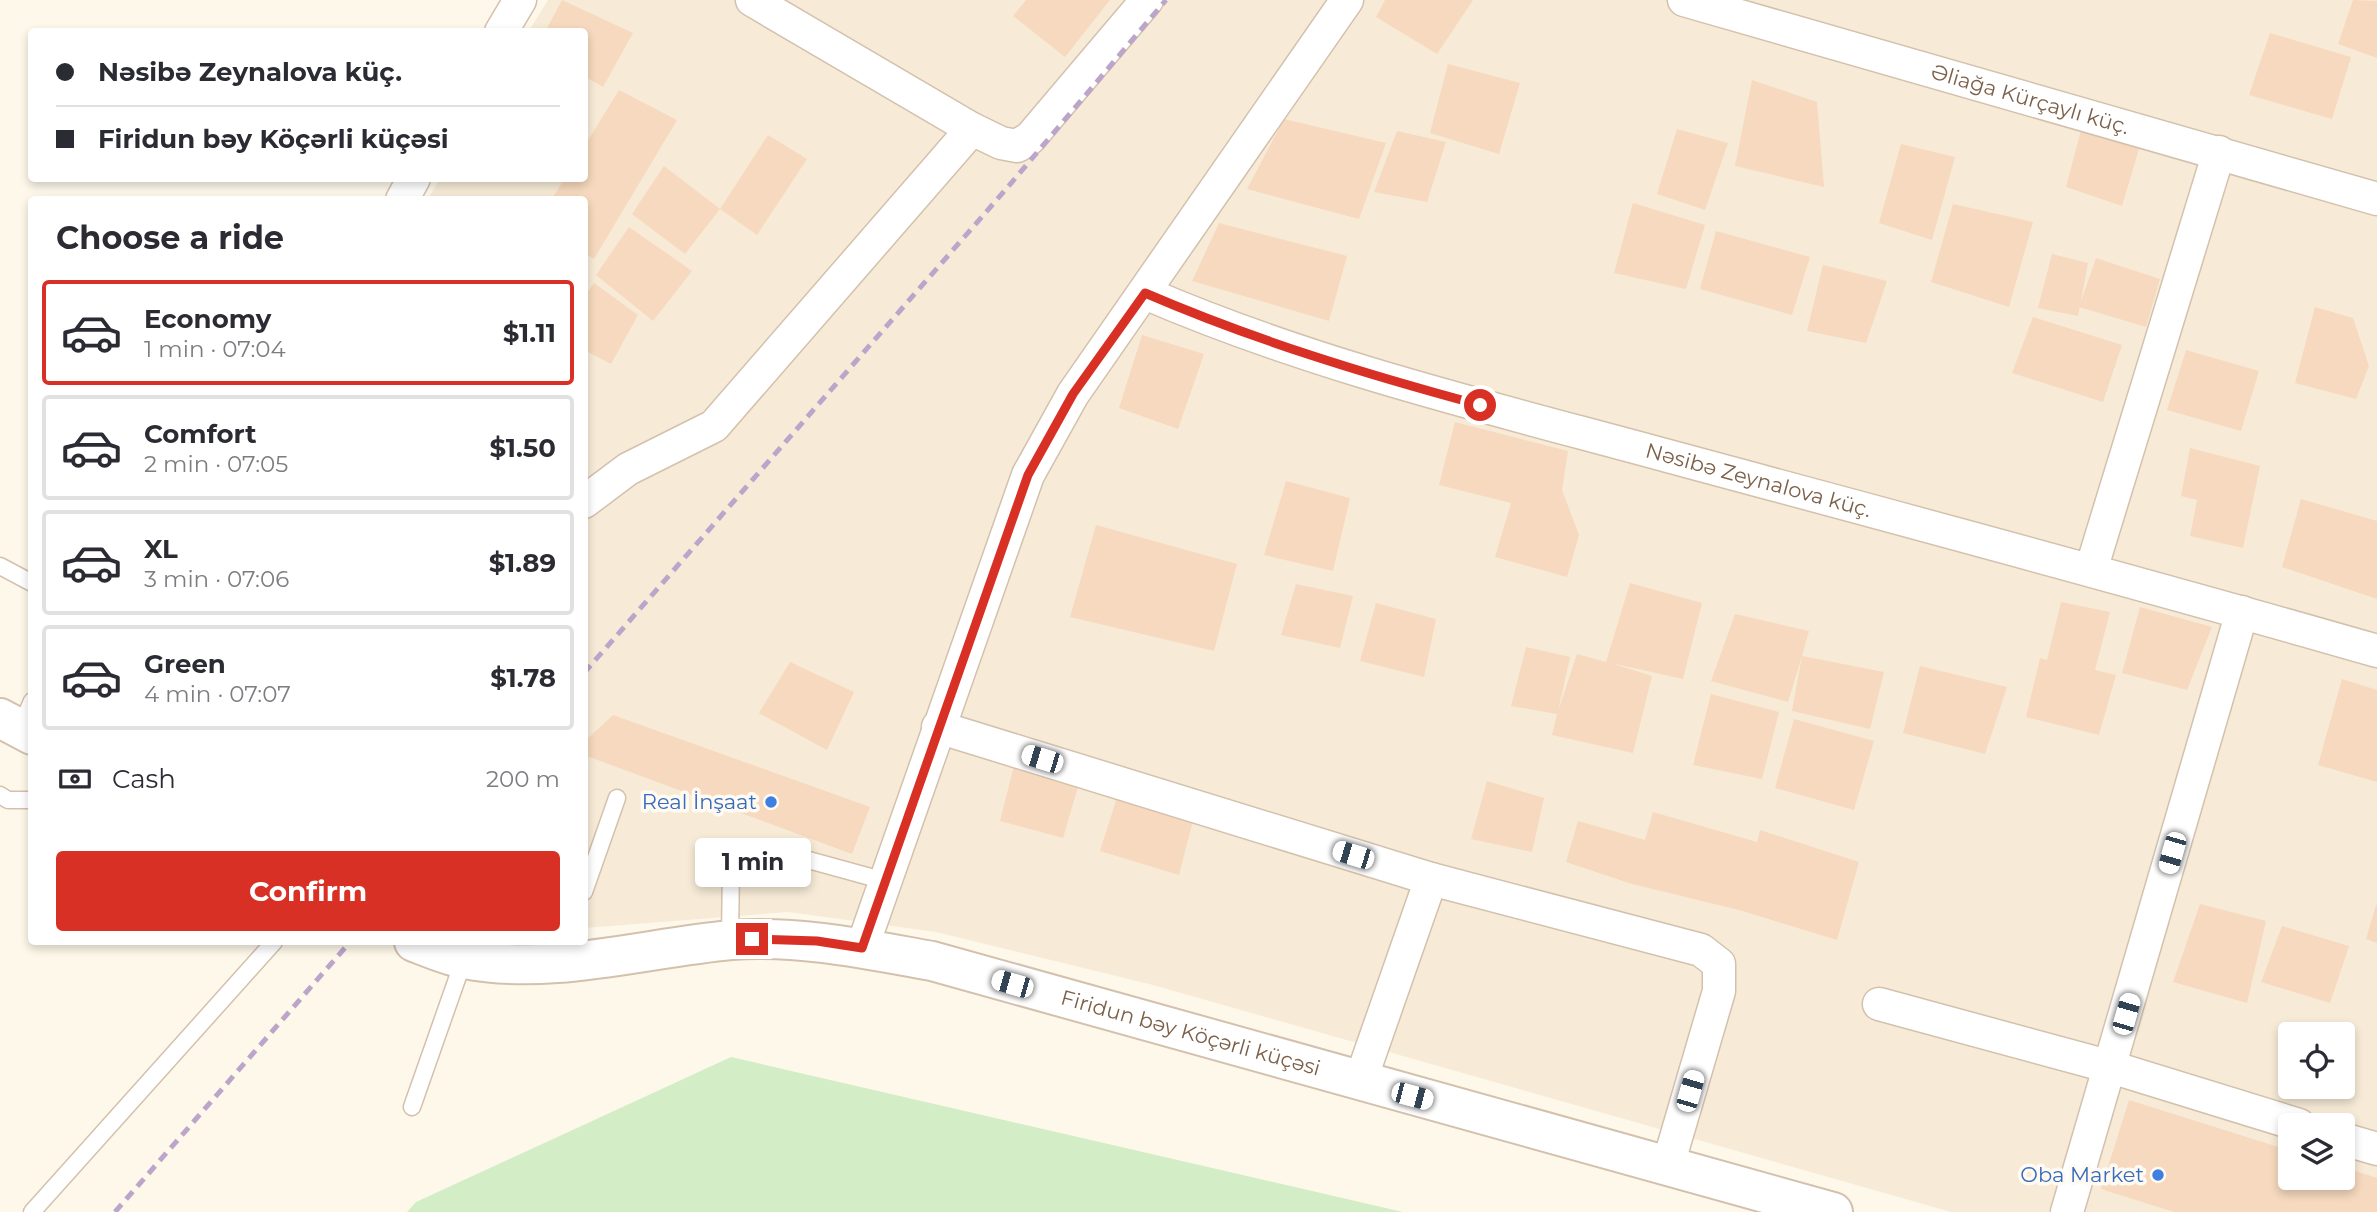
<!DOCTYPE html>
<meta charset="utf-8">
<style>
:root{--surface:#fff;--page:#f2f2f3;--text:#2b2b33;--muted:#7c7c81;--line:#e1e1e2;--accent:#d93025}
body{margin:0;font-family:Montserrat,sans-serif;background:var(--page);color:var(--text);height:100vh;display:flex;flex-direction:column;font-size:26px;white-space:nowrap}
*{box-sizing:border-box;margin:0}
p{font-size:23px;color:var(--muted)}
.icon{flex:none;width:38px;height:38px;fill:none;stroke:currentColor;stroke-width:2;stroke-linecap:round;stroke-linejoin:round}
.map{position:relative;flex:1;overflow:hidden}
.panel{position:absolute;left:28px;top:196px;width:560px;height:749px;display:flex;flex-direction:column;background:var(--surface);border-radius:7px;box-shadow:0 4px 10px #0003}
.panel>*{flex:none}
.banner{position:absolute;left:28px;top:28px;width:560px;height:154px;border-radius:7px;box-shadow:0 4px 10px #0003;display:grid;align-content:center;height:154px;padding:0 28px;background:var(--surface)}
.controls{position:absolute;left:2278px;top:1022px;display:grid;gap:14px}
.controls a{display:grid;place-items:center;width:77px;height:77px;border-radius:7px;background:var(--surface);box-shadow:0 4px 10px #0003;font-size:35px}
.end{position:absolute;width:32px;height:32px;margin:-16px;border:9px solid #d93025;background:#fff;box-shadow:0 0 0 4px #fff}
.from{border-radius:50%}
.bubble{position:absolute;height:49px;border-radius:7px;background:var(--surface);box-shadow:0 4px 10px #0003;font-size:23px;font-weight:700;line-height:49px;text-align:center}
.car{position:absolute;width:21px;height:42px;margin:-21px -10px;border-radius:9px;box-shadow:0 0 5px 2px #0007;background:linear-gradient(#fff 24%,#345 0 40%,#fff 0 76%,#345 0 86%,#fff 0)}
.banner b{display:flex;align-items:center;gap:24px;height:66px;font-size:26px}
.banner b+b{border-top:2px solid var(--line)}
.banner i{width:18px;height:18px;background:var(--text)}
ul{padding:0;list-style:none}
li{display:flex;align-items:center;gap:21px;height:105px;margin:0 14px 10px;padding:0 14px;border:4px solid var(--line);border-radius:7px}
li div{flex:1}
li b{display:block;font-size:26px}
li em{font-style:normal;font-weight:700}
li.on{border-color:var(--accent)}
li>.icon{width:63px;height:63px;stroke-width:1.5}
h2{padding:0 28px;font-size:32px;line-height:84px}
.pay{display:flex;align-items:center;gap:18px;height:77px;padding:0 28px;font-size:26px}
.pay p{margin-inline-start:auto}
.cta{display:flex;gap:14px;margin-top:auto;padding:14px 28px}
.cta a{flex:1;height:80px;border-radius:7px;background:var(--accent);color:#fff;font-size:28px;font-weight:700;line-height:80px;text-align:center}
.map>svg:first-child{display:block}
.residential{fill:#f7ebd7;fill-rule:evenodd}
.green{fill:#d3eec6}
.building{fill:#f6d9be}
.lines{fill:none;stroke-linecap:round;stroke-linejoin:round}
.service-casing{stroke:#d3c1ad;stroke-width:19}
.minor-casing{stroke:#d3c1ad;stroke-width:35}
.tertiary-casing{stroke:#d3c1ad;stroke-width:42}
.service{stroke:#fff;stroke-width:16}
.minor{stroke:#fff;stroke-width:32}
.tertiary{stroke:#fff;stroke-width:38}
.rail{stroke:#bca5cb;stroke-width:5;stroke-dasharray:10 7;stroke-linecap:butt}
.route{stroke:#d93025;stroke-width:9}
.shop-dot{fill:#3f7fe0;stroke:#fffbf2;stroke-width:2.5}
.labels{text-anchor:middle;stroke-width:7;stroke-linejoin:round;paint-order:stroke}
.street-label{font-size:21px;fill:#7c6049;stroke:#fffbf2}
.shop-label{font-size:21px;fill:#366cbe;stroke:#fffbf2;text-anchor:end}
</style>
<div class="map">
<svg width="2377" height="1212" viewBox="0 0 2377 1212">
<rect width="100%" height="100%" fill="#fef8ea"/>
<path class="residential" d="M548,0H2377V1212H1951L1153,985L936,932L788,912L585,928L584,200H427L440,179L584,178V32L529,31ZM2291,1034H2343V1087H2291ZM2291,1125H2343V1178H2291Z"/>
<path class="green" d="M731,1057L1403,1212H407L416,1202Z"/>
<path class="building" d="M562,0L633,33L603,87L584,76V32H545Z
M1026,0H1110L1065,57L1013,16Z
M1385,0H1473L1437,54L1376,17Z
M2353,0L2377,1V58L2338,44Z
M2270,33L2351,57L2332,119L2249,95Z
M1448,64L1520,83L1499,154L1430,133Z
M1752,80L1817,102L1824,187L1735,166Z
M619,90L677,120L594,259L584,253V200H551L565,178H584V147Z
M1284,119L1386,143L1359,219L1247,189Z
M2084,119L2142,139L2122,206L2066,187Z
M1677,129L1728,143L1705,210L1657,194Z
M1397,131L1446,142L1427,202L1374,192Z
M768,135L807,159L757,235L720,209Z
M1901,144L1955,157L1932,240L1879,223Z
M664,166L720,209L685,254L632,214Z
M1633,203L1705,225L1686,289L1614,273Z
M1953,204L2033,222L2009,307L1931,282Z
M1219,223L1347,256L1329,321L1192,281Z
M629,227L692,271L653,321L596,275Z
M1716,231L1810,257L1792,315L1700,289Z
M2052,254L2088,263L2078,316L2038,308Z
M2096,258L2160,279L2146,327L2079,307Z
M1823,265L1887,281L1866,343L1807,331Z
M594,283L638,315L611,364L584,350V297Z
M2315,307L2353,318L2369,366L2356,399L2295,383Z
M2033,317L2122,345L2103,402L2012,373Z
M1142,335L1204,354L1178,429L1119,408Z
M2186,350L2259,371L2241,431L2167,410Z
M1455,422L1568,451L1562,490L1579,535L1567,577L1495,557L1511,503L1439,485Z
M2190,448L2260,466L2243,548L2190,536L2197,500L2181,496Z
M1286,481L1350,498L1333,571L1264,555Z
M2301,499L2377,521V599L2282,567Z
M1096,525L1237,564L1214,651L1070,617Z
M1630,583L1702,603L1683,679L1611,663L1652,676L1633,753L1552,735L1557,714L1511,706L1526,647L1570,657L1558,711L1577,654L1606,662Z
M1296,584L1353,596L1340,648L1281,635Z
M2061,602L2110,612L2095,670L2116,675L2099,735L2026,717L2040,658L2047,660Z
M1376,603L1436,619L1424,677L1360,661Z
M2140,607L2212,627L2187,690L2122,673Z
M1735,614L1809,631L1802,656L1884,672L1870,729L1792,711L1802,656L1788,702L1711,681Z
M790,662L854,692L827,750L759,713Z
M1920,666L2007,687L1985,754L1903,733Z
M2342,679L2377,690V782L2318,765Z
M1711,694L1779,712L1762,779L1693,765Z
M613,715L870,807L852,854L584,755V742Z
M1794,719L1874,741L1854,810L1775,788Z
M1016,758L1081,777L1063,838L1000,821Z
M1487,781L1544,798L1532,852L1471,839Z
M1120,788L1195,813L1179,875L1100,851Z
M1653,812L1757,842L1760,830L1859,862L1837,940L1739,910L1632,884L1566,862L1578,821L1645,840Z
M2200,904L2266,921L2247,1003L2173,982Z
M2376,905H2377V943L2366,939Z
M2282,926L2349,946L2330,1003L2261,982Z
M2129,1100L2291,1151V1178H2343V1167L2377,1178V1212H2174L2101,1189Z"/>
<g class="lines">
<g class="service-casing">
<path id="service" d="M0,566L32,583
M20,729L32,701
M0,795L8,800H32
M584,892L617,798
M730,940L731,865L748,850H772L885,881
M412,1107L464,959
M32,1212L274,942"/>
</g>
<g class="minor-casing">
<g id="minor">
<path d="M752,0L972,129L1001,143L1017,146L1030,138L1147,0"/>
<path id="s1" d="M1684,0L2377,199"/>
<path d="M501,32L520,0"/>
<path d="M402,200L414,178"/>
<path id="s2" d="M1145,293C1314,366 1492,408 1668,456C1905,520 2142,583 2377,651"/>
<path d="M584,502L628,469L714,426L972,129"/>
<path d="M2091,570L2219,152"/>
<path d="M938,727L1431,879L1701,950L1719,964V991L1668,1165"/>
<path d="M862,948L1028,475L1073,394L1347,0"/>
<path d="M1879,1004L2111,1067L2299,1125"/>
<path d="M1360,1082L1431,879"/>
<path d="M2343,1139L2377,1149"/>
<path d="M2067,1212L2242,612"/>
</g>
</g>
<g class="tertiary-casing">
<g id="tertiary">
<path d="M0,718L32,735"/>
<path id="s3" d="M414,942C430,948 448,956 465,959C552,976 644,948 731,940C799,935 865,949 932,961L1833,1212"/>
</g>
</g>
<use href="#service" class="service"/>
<use href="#minor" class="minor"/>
<use href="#tertiary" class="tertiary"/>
<path class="rail" d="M584,673L1007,188L1166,0
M115,1212L350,942"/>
</g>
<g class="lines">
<path class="route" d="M752,939L817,941L862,948L1028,475L1073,394L1145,293C1254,340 1365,374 1480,405"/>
</g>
<g class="shop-dot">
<circle cx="771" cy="802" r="7"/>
<circle cx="2158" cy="1175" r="7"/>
</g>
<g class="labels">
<g class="street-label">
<text dy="7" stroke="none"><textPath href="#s1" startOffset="360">Əliağa Kürçaylı küç.</textPath></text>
<text dy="7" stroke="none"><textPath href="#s2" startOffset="642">Nəsibə Zeynalova küç.</textPath></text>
<text dy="7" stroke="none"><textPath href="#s3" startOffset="793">Firidun bəy Köçərli küçəsi</textPath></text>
</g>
<g class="shop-label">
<text x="757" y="809">Real İnşaat</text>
<text x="2144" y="1182">Oba Market</text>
</g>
</g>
</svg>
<div class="controls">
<a><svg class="icon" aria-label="locate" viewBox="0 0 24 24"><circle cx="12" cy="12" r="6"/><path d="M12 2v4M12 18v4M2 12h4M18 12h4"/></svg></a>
<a><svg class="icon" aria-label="layers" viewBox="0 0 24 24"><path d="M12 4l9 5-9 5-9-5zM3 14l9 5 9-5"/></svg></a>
</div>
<i class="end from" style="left:1480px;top:405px"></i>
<i class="end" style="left:752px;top:939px"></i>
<div class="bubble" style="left:695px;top:838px;width:116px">1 min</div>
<i class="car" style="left:1042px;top:759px;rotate:287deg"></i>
<i class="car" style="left:2172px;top:853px;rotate:196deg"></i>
<i class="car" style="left:1353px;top:855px;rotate:287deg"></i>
<i class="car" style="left:1012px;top:984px;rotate:286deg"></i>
<i class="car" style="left:2126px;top:1014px;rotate:16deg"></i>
<i class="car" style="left:1690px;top:1091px;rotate:16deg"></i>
<i class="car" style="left:1412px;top:1096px;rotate:105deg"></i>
<div class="banner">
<b><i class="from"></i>Nəsibə Zeynalova küç.</b>
<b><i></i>Firidun bəy Köçərli küçəsi</b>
</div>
<section class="panel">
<h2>Choose a ride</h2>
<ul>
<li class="on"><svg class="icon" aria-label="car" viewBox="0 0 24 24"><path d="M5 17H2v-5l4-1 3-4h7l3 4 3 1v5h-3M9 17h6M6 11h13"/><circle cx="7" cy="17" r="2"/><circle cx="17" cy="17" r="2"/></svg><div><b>Economy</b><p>1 min · 07:04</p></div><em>$1.11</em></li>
<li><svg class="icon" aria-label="car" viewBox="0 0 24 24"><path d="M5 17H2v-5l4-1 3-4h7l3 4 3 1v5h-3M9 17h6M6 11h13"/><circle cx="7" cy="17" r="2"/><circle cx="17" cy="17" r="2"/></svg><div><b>Comfort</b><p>2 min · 07:05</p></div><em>$1.50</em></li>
<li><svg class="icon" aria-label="car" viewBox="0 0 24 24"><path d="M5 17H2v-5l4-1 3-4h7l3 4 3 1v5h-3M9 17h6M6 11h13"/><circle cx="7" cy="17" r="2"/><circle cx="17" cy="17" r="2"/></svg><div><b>XL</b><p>3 min · 07:06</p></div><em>$1.89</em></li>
<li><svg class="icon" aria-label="car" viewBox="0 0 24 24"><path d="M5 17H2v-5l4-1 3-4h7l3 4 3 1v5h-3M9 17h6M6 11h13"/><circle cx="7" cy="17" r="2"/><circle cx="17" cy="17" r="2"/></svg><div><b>Green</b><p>4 min · 07:07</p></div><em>$1.78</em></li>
</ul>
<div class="pay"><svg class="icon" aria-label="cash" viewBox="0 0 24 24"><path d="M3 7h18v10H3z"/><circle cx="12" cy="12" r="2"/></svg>Cash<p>200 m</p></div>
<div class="cta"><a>Confirm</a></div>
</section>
</div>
